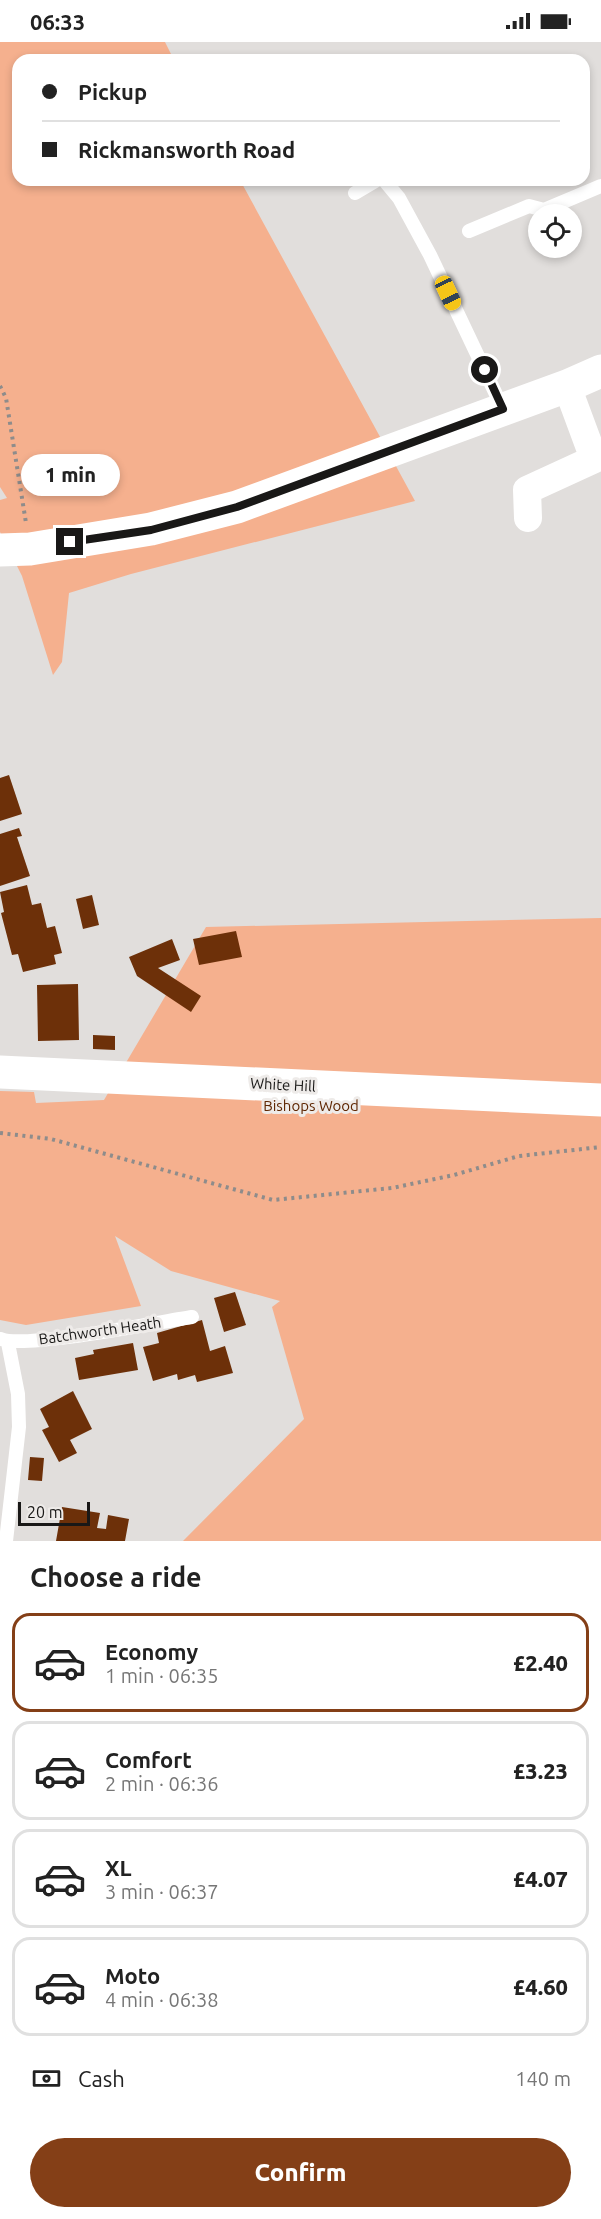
<!DOCTYPE html>
<meta charset="utf-8">
<style>
:root{--surface:#fff;--page:#f2f2f2;--text:#222;--muted:#767676;--line:#e0e0e0;--accent:#843f17}
body{margin:0;font-family:Ubuntu,sans-serif;background:var(--page);color:var(--text);height:100vh;display:flex;flex-direction:column;font-size:22px;white-space:nowrap}
*{box-sizing:border-box;margin:0}
p{font-size:20px;color:var(--muted)}
.icon{flex:none;width:33px;height:33px;fill:none;stroke:currentColor;stroke-width:2;stroke-linecap:round;stroke-linejoin:round}
.map{position:relative;height:1499px;overflow:hidden}
.drawer{display:flex;flex-direction:column;background:var(--surface);flex:1}
.drawer>*{flex:none}
.hud{position:absolute;left:12px;top:12px;width:578px;height:132px;border-radius:18px;box-shadow:0 3px 9px #0003;display:grid;align-content:center;height:132px;padding:0 30px;background:var(--surface)}
.fabs{position:absolute;left:528px;top:162px;display:grid;gap:12px}
.fabs a{display:grid;place-items:center;width:54px;height:54px;border-radius:50%;background:var(--surface);box-shadow:0 3px 9px #0003;font-size:30px}
.scale{position:absolute;left:18px;bottom:15px;width:72px;box-sizing:border-box;padding-left:6px;border:3px solid #191817;border-top:0;font-size:16px;line-height:21px;white-space:nowrap;color:#191817;-webkit-text-stroke:4px #eeebe9;paint-order:stroke}
.end{position:absolute;width:27px;height:27px;margin:-14px;border:8px solid #191817;background:#fff;box-shadow:0 0 0 3px #fff}
.from{border-radius:50%}
.bubble{position:absolute;height:42px;border-radius:21px;background:var(--surface);box-shadow:0 3px 9px #0003;font-size:20px;font-weight:800;line-height:42px;text-align:center}
.car{position:absolute;width:18px;height:36px;margin:-18px -9px;border-radius:8px;box-shadow:0 0 4px 2px #0007;background:linear-gradient(#f5c518 24%,#345 0 40%,#f5c518 0 76%,#345 0 86%,#f5c518 0)}
.hud b{display:flex;align-items:center;gap:21px;height:57px;font-size:22px}
.hud b+b{border-top:2px solid var(--line)}
.hud i{width:15px;height:15px;background:var(--text)}
ul{padding:0;list-style:none}
li{display:flex;align-items:center;gap:18px;height:99px;margin:0 12px 9px;padding:0 18px;border:3px solid var(--line);border-radius:18px}
li div{flex:1}
li b{display:block;font-size:22px}
li em{font-style:normal;font-weight:800}
li.active{border-color:var(--accent)}
li>.icon{width:54px;height:54px;stroke-width:1.5}
h2{padding:0 30px;font-size:27px;line-height:72px}
.pay{display:flex;align-items:center;gap:15px;height:66px;padding:0 30px;font-size:22px}
.pay p{margin-inline-start:auto}
.primary-button{display:flex;gap:12px;margin-top:auto;padding:12px 30px}
.primary-button a{flex:1;height:69px;border-radius:36px;background:var(--accent);color:#fff;font-size:24px;font-weight:800;line-height:69px;text-align:center}
.status{display:flex;justify-content:space-between;align-items:center;height:42px;padding:0 30px;background:var(--surface);direction:ltr}
.status svg{height:16px;fill:currentColor}
.map>svg:first-child{display:block}
.green{fill:#f5b08e}
.building{fill:#6d3009}
.lines{fill:none;stroke-linecap:round;stroke-linejoin:round}
.path{stroke:#8e8c8b;stroke-width:4;stroke-dasharray:3 4.5;stroke-linecap:butt}
.lane{stroke:#fff;stroke-width:14}
.street{stroke:#fff;stroke-width:28}
.secondary{stroke:#fff;stroke-width:33}
.primary{stroke:#fff;stroke-width:33}
.route{stroke:#191817;stroke-width:8}
.labels{text-anchor:middle;stroke-width:6;stroke-linejoin:round;paint-order:stroke}
.street-label{font-size:15px;fill:#191817;stroke:#eeebe9}
.park-label{font-size:15px;fill:#5e2602;stroke:#eeebe9}
</style>
<div class="status"><b>06:33</b><svg viewBox="0 0 49 12"><path d="M0 12V9h3v3zM5 12V6h3v6zM10 12V3h3v9zM15 12V0h3v12zM26 1h20v11H26zM47 4h2v5h-2z"/></svg></div>
<div class="map">
<svg width="601" height="1499" viewBox="0 0 601 1499">
<rect width="100%" height="100%" fill="#e1dedc"/>
<path class="green" d="M0,0H165L174,18H18V138H240L415,459L131,532L69,551L62,620L53,633L22,534L0,490V458L7,456L0,445Z
M601,876V1499H183L304,1377L272,1265L280,1259L171,1229L115,1194L141,1264L26,1283L0,1278V1049L34,1050L36,1061L104,1058L206,885Z"/>
<path class="building" d="M9,733L22,772L0,779V736Z
M19,786L22,794L17,795L30,834L0,844V792Z
M27,843L32,863L41,861L47,886L55,884L62,911L54,913L56,922L23,930L18,912L12,913L1,871L4,870L0,850Z
M92,853L99,883L83,887L76,857Z
M236,889L242,915L199,923L193,897Z
M172,897L180,918L158,926L201,954L191,970L137,934L129,915Z
M78,942L79,998L38,999L37,943Z
M93,993L115,994V1008L93,1007Z
M235,1250L246,1283L224,1290L214,1256Z
M202,1278L210,1309L225,1304L233,1331L197,1340L195,1333L178,1338L177,1332L153,1339L143,1305L159,1301L157,1291Z
M133,1301L138,1328L79,1338L75,1316L94,1312L93,1308Z
M73,1349L92,1387L70,1398L77,1411L59,1420L42,1388L49,1385L40,1367Z
M30,1415L44,1416L42,1439L28,1438Z
M62,1465L100,1471L97,1486L106,1487L108,1473L129,1477L125,1499H56Z"/>
<g class="lines">
<path class="path" d="M0,344L6,356L26,481
M0,1091L51,1097L273,1158L392,1146L454,1133L519,1114L601,1105"/>
<path class="lane" d="M384,138L399,156L430,213L503,367
M355,151L377,138
M469,189L529,164L544,168L601,144
M1,1297C23,1307 159,1280 192,1275
M6,1499L19,1385L18,1352L8,1301"/>
<path class="street" d="M567,344L594,417
M528,476L527,448L601,414"/>
<path class="secondary" d="M0,1030L601,1058"/>
<path class="primary" d="M0,508L30,507L151,487L237,465L567,344L601,329"/>
</g>
<g class="lines">
<path class="route" d="M70,500L151,488L237,465L503,367L485,328"/>
</g>
<g class="labels">
<g class="street-label">
<text transform="translate(283 1043) rotate(3)" y="5">White Hill</text>
<text transform="translate(100 1289) rotate(-8)" y="5">Batchworth Heath</text>
</g>
<g class="park-label">
<text x="311" y="1069">Bishops Wood</text>
</g>
</g>
</svg>
<div class="fabs">
<a><svg class="icon" aria-label="locate" viewBox="0 0 24 24"><circle cx="12" cy="12" r="6"/><path d="M12 2v4M12 18v4M2 12h4M18 12h4"/></svg></a>
</div>
<div class="scale">20 m</div>
<i class="end from" style="left:485px;top:328px"></i>
<i class="end" style="left:70px;top:500px"></i>
<div class="bubble" style="left:21px;top:412px;width:99px">1 min</div>
<i class="car" style="left:448px;top:251px;rotate:155deg"></i>
<div class="hud">
<b><i class="from"></i>Pickup</b>
<b><i></i>Rickmansworth Road</b>
</div>
</div>
<section class="drawer">
<h2>Choose a ride</h2>
<ul>
<li class="active"><svg class="icon" aria-label="car" viewBox="0 0 24 24"><path d="M5 17H2v-5l4-1 3-4h7l3 4 3 1v5h-3M9 17h6M6 11h13"/><circle cx="7" cy="17" r="2"/><circle cx="17" cy="17" r="2"/></svg><div><b>Economy</b><p>1 min · 06:35</p></div><em>£2.40</em></li>
<li><svg class="icon" aria-label="car" viewBox="0 0 24 24"><path d="M5 17H2v-5l4-1 3-4h7l3 4 3 1v5h-3M9 17h6M6 11h13"/><circle cx="7" cy="17" r="2"/><circle cx="17" cy="17" r="2"/></svg><div><b>Comfort</b><p>2 min · 06:36</p></div><em>£3.23</em></li>
<li><svg class="icon" aria-label="car" viewBox="0 0 24 24"><path d="M5 17H2v-5l4-1 3-4h7l3 4 3 1v5h-3M9 17h6M6 11h13"/><circle cx="7" cy="17" r="2"/><circle cx="17" cy="17" r="2"/></svg><div><b>XL</b><p>3 min · 06:37</p></div><em>£4.07</em></li>
<li><svg class="icon" aria-label="car" viewBox="0 0 24 24"><path d="M5 17H2v-5l4-1 3-4h7l3 4 3 1v5h-3M9 17h6M6 11h13"/><circle cx="7" cy="17" r="2"/><circle cx="17" cy="17" r="2"/></svg><div><b>Moto</b><p>4 min · 06:38</p></div><em>£4.60</em></li>
</ul>
<div class="pay"><svg class="icon" aria-label="cash" viewBox="0 0 24 24"><path d="M3 7h18v10H3z"/><circle cx="12" cy="12" r="2"/></svg>Cash<p>140 m</p></div>
<div class="primary-button"><a>Confirm</a></div>
</section>
